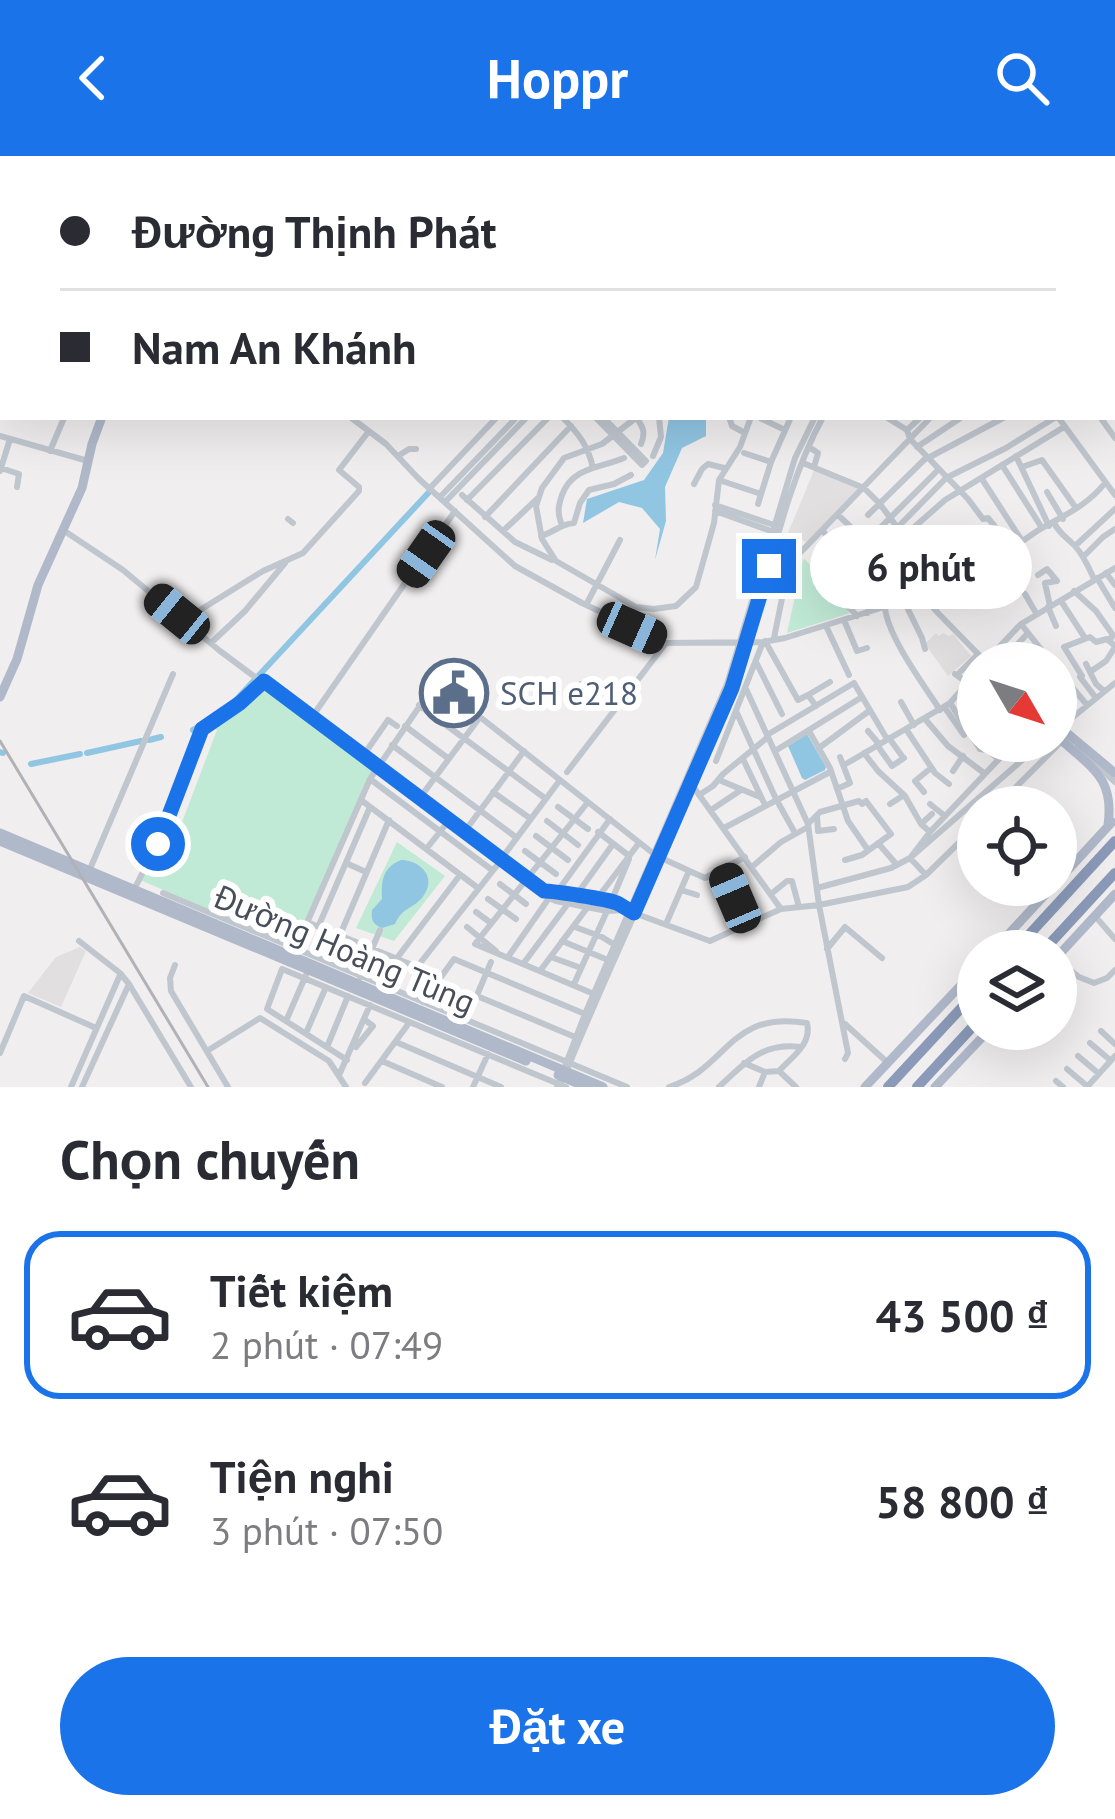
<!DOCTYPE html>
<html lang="vi">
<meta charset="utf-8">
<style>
:root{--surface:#fff;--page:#f7f7f7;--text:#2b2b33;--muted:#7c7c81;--line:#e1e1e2;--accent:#1a73e8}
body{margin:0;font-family:"PT Sans",sans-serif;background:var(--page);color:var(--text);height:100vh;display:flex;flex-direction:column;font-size:45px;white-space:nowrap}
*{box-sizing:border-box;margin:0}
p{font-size:39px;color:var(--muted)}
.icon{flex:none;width:66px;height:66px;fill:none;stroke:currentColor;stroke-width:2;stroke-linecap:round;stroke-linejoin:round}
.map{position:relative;height:931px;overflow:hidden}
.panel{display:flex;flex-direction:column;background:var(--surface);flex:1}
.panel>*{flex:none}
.banner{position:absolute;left:0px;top:0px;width:1116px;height:264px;box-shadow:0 12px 48px #0002;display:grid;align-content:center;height:264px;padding:0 60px;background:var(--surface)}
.needle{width:78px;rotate:129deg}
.tools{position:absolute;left:957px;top:486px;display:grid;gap:24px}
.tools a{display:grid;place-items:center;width:120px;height:120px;border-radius:50%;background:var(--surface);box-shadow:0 12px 48px #0002;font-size:60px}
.end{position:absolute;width:54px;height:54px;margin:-27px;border:15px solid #1a73e8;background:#fff;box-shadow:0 0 0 6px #fff}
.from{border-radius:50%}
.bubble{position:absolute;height:84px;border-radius:42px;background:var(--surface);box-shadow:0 12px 48px #0002;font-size:39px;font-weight:700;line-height:84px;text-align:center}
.car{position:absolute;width:36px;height:72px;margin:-36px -18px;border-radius:15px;box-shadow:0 0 9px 3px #0007;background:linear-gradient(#222 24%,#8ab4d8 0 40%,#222 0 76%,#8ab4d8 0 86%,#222 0)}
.banner b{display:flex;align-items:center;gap:42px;height:114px;font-size:45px}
.banner b+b{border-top:3px solid var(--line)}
.banner i{width:30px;height:30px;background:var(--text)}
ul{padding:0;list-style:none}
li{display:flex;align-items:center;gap:36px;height:168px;margin:0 24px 18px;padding:0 36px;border:6px solid transparent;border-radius:36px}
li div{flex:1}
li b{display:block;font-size:45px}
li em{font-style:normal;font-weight:700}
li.selected{border-color:var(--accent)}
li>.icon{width:108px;height:108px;stroke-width:1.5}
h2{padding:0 60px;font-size:54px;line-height:144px}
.button{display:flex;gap:24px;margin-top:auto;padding:24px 60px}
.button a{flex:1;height:138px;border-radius:72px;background:var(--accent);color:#fff;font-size:48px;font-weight:700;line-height:138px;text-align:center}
header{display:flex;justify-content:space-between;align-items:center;height:156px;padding:0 60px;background:var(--accent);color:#fff;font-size:54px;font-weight:700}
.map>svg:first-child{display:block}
.education{fill:#e1dfdf}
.green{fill:#c0ead6}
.water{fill:#91c6e3}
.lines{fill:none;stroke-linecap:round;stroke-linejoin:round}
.canal{stroke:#91c6e3;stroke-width:6}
.minor{stroke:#c0c6ce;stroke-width:6}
.major{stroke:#b0b9ca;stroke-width:9}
.highway{stroke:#8a9ab8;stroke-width:10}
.rail{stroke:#b0b2b7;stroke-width:3}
.route{stroke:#1a73e8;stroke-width:15}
.labels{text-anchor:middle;stroke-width:12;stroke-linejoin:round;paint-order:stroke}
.service-label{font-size:33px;fill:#4e5e75;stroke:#fff;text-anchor:start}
.street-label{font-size:33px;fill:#484e59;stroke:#fff}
</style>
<header><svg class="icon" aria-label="back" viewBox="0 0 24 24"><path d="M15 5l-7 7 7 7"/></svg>Hoppr<svg class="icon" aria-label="search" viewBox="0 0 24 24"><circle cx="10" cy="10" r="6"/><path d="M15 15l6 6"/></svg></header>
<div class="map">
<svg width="1115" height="931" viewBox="0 0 1115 931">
<rect width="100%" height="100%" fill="#f0eeee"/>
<path class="education" d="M815,312L860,332L808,387L788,377Z
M936,477L939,480L943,477L949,480L953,478L971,500L948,520L925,488Z
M80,791L86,795L61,851L28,837L56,801Z"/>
<path class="green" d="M805,403L850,457L787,477L803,404Z
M263,530L374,611L295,790L140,724L167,672L179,674L217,574L212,570L240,551Z
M397,686L445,720L394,785L356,772Z"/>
<path class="water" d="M669,261H706V280L682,292L665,331L666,365L655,404L660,373L642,352L619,346L583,367L587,343L644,324L663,297Z
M807,578L826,611L825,614L805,624L802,622L788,590Z
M401,704C419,704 437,720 424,739C415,753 403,750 395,768L382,772C372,768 371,763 372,754L382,743C381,725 383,711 401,704Z"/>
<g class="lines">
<path class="canal" d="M678,3L679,0
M236,544L431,334
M193,574L212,564
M149,584L161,581
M0,596L3,597
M87,597L141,585
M31,608L80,598"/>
<path class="minor" d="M255,0L262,3
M730,0L737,3
M754,0L755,3
M781,0V3
M798,0V3
M990,0V3
M1028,0L1032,3
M1082,0L1083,3
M120,3L122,0
M225,3L227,0
M368,3V0
M439,3V0
M683,3L684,0
M699,3L700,0
M724,3L725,0
M984,3V0
M1009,3L1010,0
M1038,3L1040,0
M1060,3L1064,0
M1069,3L1073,0
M1115,15V26
M1113,185L1115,186
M1113,191L1115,192
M1113,207L1115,206
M1113,243L1115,245
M350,261L386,288L419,323L515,410L582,447L666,487L763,486L785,482L922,439L958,425H982L1006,446L1013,440
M562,261C578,277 588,289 593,312
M595,261L642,309L646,305L603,261
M636,261C643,271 646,276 641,288
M637,261L602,288L564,302L542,332L536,350L542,383L556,405L636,451L654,453L676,450L696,431L714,367L719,324L740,291L751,261
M729,261L732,270L745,277
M886,261L907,274L910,283L968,343L983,363L988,362L1011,390
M1058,261L1115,339
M1100,261L1115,282
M760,262L785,274
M907,274L921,261
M0,280L88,305
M809,291L818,297L814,311
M917,291L962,261
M50,295L64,262
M744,297L771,306
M398,300L409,293H416
M653,300L661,281L659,261
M1016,300L1049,370
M928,302L1005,261
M803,307L864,332L880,348L941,431
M1002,309L1042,372
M1022,311L1042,304L1076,352
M1,312L19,318L17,331
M0,315L10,283
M982,323L1022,385
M719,324L761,338
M694,328L702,313L708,308L724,312
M429,333L497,261
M1047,336L1063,363
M462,339L515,386L552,404
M440,341L517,261
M467,344L549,261
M445,346L527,261
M758,348L771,306L791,261
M715,349L777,370
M715,355L774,376
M838,359L855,375
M868,359L927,301
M485,361L571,270
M288,363L293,367
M1054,367C1060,378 1066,381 1074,389C1083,398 1089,412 1094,423
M562,369C557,357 558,351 562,339C572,311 600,312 624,302
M880,372L937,315
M897,372L946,322L1006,292L1056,261
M63,374L123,414L220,495L544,735L549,742L556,745L607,755L626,754L710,785L781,753L819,749L908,731L926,719L978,668
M503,375L537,343
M823,375L846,405
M976,375L986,392L1001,405
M541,380C554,376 561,368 574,367L580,347L589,334L614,328L631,319
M1075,390L1115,353
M886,396L938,457L985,505
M1083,401L1103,381L1115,373
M827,409L828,403L874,408
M1106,417L1115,429
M1038,419L1047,413L1057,425L1045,427L1050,450
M1097,422L1115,452
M891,424C889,432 884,444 885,452C888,481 924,529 940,554
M982,425L999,408L1010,391L1015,392C1041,366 1079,360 1105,327
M833,433L857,460
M996,435L1012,421
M1074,435L1096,455L1113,479L1109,485
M837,437L842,405
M1025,438L1036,457
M904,445L922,482L925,493
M1061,445L1085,482
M586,449L620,384
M1048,451L1056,470
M849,452L856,406
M868,457L874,408L886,396L945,344L1064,271
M184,464L263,415L303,397L359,335V331L339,314L369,275
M844,464L857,495L867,492
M1021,468L1052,507
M826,470L849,519
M774,482L791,398L798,399L931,261
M765,485L798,544L808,539L816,550
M211,487L245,455L285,407
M1015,491L1028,477
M756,506L782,558
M984,507L1021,468L1115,412
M1086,508L1096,528L1104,535
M1056,512L1087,549
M960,516L978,498
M1090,516L1106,505L1115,491
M955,518L968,527
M746,533L808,668L819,749L848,897L845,903
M574,538L581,528
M960,538L975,555
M808,539L830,526
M1096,542L1080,521L1082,520L1064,491L1090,481L1096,486L1107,483L1115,490
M901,546L914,569
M950,547L980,593L987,594L999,603
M419,549L546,643
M945,552L964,579
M736,555L776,643L795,677
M312,561L455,355
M925,563L948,590L984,617
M405,570L449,603
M1062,570L1115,527
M906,573L935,617L949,628
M809,575L830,612L848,665L868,694
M868,575L879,588
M767,579L854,527L887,583
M889,582L902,600
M392,589L517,682
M877,589L892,610L904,602
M819,592L869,555
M1078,592L1115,626
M775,595L862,541
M864,597L878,615L904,639L890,648
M363,600L388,564L397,570
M743,603L765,649
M716,605L763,486
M844,609L950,547L978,515
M953,615L963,600
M567,616L666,487
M370,623L492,714
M719,624L760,641
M692,629L781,753
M837,633L850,627L840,601
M493,636L531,663
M924,636L915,625L931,612
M699,639L713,630L723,618L768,581
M905,640L921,668
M419,643L480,561
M361,644L478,732
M588,646L475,788L594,838
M930,648L945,660
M558,651L588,673
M996,651L1061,586
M711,654L741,634
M817,660L818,675L834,673
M547,665L578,689
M808,668L820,656L859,645L862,648L866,645L891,678L862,699L845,704
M724,672L830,616
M465,675L524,595
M598,676L628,699
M930,676L921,668L932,658
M536,680L568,704
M878,687L897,709
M427,692L447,667
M525,695L556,718
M659,701L705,722L745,701
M501,703L560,624
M346,707L366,716
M753,710L781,686L808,671
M90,713L173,518
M723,715L746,770
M925,718L910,702L1044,585
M500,728L526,748
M817,732L891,712L910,702L930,676L1016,585
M134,734L167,667L199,577L264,525
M681,734L697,739
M544,735L549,733L557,736L610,663
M557,736L620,748L626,754
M163,737L627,931
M771,738L787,725H792L799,751
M575,741L613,688
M488,743L516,763
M596,744L639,687
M611,746L629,703
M476,756L491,767
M1095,760L1115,783
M307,766L417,811L499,707
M666,768L689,715
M319,769L370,651
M467,771L496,795
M575,771L602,781L615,789
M340,779L389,664
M79,785L120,817L129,828L191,931
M562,785L608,804
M827,793L845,771L882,802
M295,794L370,623L432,532L480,561L654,698
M508,801L549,742
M551,801L581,812
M397,802L460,719
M523,808L567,749
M175,809L170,822L171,835L228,931
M1069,813L1079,821L1094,827L1107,822L1115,814
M540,815L587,752
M360,821L380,774
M574,828L607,755
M477,840L575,881
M423,846L454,803L585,858
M467,863L491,806
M286,865L306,819
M845,868L888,907
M1101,875L1115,888
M306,877L326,831
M396,886L501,931
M1090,887L1110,904
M327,891L348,840
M356,891L373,870L365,864
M207,895L260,862L329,905L346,931
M0,897L24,840L96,872
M1078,900L1098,917
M347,904L267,853L282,813L566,931
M382,905L442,931
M744,907L765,916L779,915L796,931
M1067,913L1087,930
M340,917L370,849
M1056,925L1063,931
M365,927L409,867
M71,931L120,819
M82,931L129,828
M473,931L488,898
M557,931L585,858L727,528L795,302L815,261
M560,931C614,795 681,665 733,529C767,441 778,344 823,261
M669,931C728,913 728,854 807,867C812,888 793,900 779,915
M719,931C744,907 763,886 800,891
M759,931L765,916
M1087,931L1115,900"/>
<path class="major" d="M208,3L209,0
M0,541L17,503L38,429L82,332L92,288L102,261
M1056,568L1115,617
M1056,579C1089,611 1115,619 1108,669
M0,677L603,931
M0,685L526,905
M1056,727L1112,666
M993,795L1054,729
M1056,802L1115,738
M558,919L586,931
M865,931L978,811
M935,931L990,873"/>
<path class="highway" d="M1014,795L1115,685
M1043,795L1115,717
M888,931L978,834
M917,931L978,865"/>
<path class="rail" d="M0,585L208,931"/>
</g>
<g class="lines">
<path class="route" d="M158,688L202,573L240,547L264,525L544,735C553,735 607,743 617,747C623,750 628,754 634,757L732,532L769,410"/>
</g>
<defs>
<g id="civic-ring" transform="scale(3.45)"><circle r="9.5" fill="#fff" stroke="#5c6f8a" stroke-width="1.5"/><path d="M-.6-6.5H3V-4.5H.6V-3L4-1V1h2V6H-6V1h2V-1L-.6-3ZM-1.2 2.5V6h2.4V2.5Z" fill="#5c6f8a"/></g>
</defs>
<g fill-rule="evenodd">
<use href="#civic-ring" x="454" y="537"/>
</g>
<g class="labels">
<g class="service-label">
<text x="500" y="549">SCH e218</text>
</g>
<g class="street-label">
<text transform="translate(345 793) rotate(23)" y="12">Đường Hoàng Tùng</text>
</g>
</g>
</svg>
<div class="tools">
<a><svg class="needle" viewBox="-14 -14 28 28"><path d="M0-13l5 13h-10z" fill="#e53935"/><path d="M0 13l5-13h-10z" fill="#7c7c81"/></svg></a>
<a><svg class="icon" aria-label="locate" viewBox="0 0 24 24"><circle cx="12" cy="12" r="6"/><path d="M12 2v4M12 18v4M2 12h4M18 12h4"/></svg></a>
<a><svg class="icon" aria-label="layers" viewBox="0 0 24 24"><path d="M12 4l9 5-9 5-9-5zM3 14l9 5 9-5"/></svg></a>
</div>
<i class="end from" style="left:158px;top:688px"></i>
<i class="end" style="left:769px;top:410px"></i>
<div class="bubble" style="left:810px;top:369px;width:222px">6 phút</div>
<i class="car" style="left:426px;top:398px;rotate:215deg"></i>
<i class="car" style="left:177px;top:458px;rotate:309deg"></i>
<i class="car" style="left:632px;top:472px;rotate:114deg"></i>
<i class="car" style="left:735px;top:742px;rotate:337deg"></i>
<div class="banner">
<b><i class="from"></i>Đường Thịnh Phát</b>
<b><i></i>Nam An Khánh</b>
</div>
</div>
<section class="panel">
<h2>Chọn chuyến</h2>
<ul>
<li class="selected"><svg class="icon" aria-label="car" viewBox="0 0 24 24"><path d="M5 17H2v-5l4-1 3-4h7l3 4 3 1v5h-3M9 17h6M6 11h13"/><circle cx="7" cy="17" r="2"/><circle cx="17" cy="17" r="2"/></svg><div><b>Tiết kiệm</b><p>2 phút · 07:49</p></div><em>43 500 ₫</em></li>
<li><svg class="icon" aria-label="car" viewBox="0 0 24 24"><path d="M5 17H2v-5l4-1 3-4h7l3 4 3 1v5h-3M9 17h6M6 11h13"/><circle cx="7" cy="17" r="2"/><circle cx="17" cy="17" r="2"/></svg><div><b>Tiện nghi</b><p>3 phút · 07:50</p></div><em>58 800 ₫</em></li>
</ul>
<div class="button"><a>Đặt xe</a></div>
</section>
